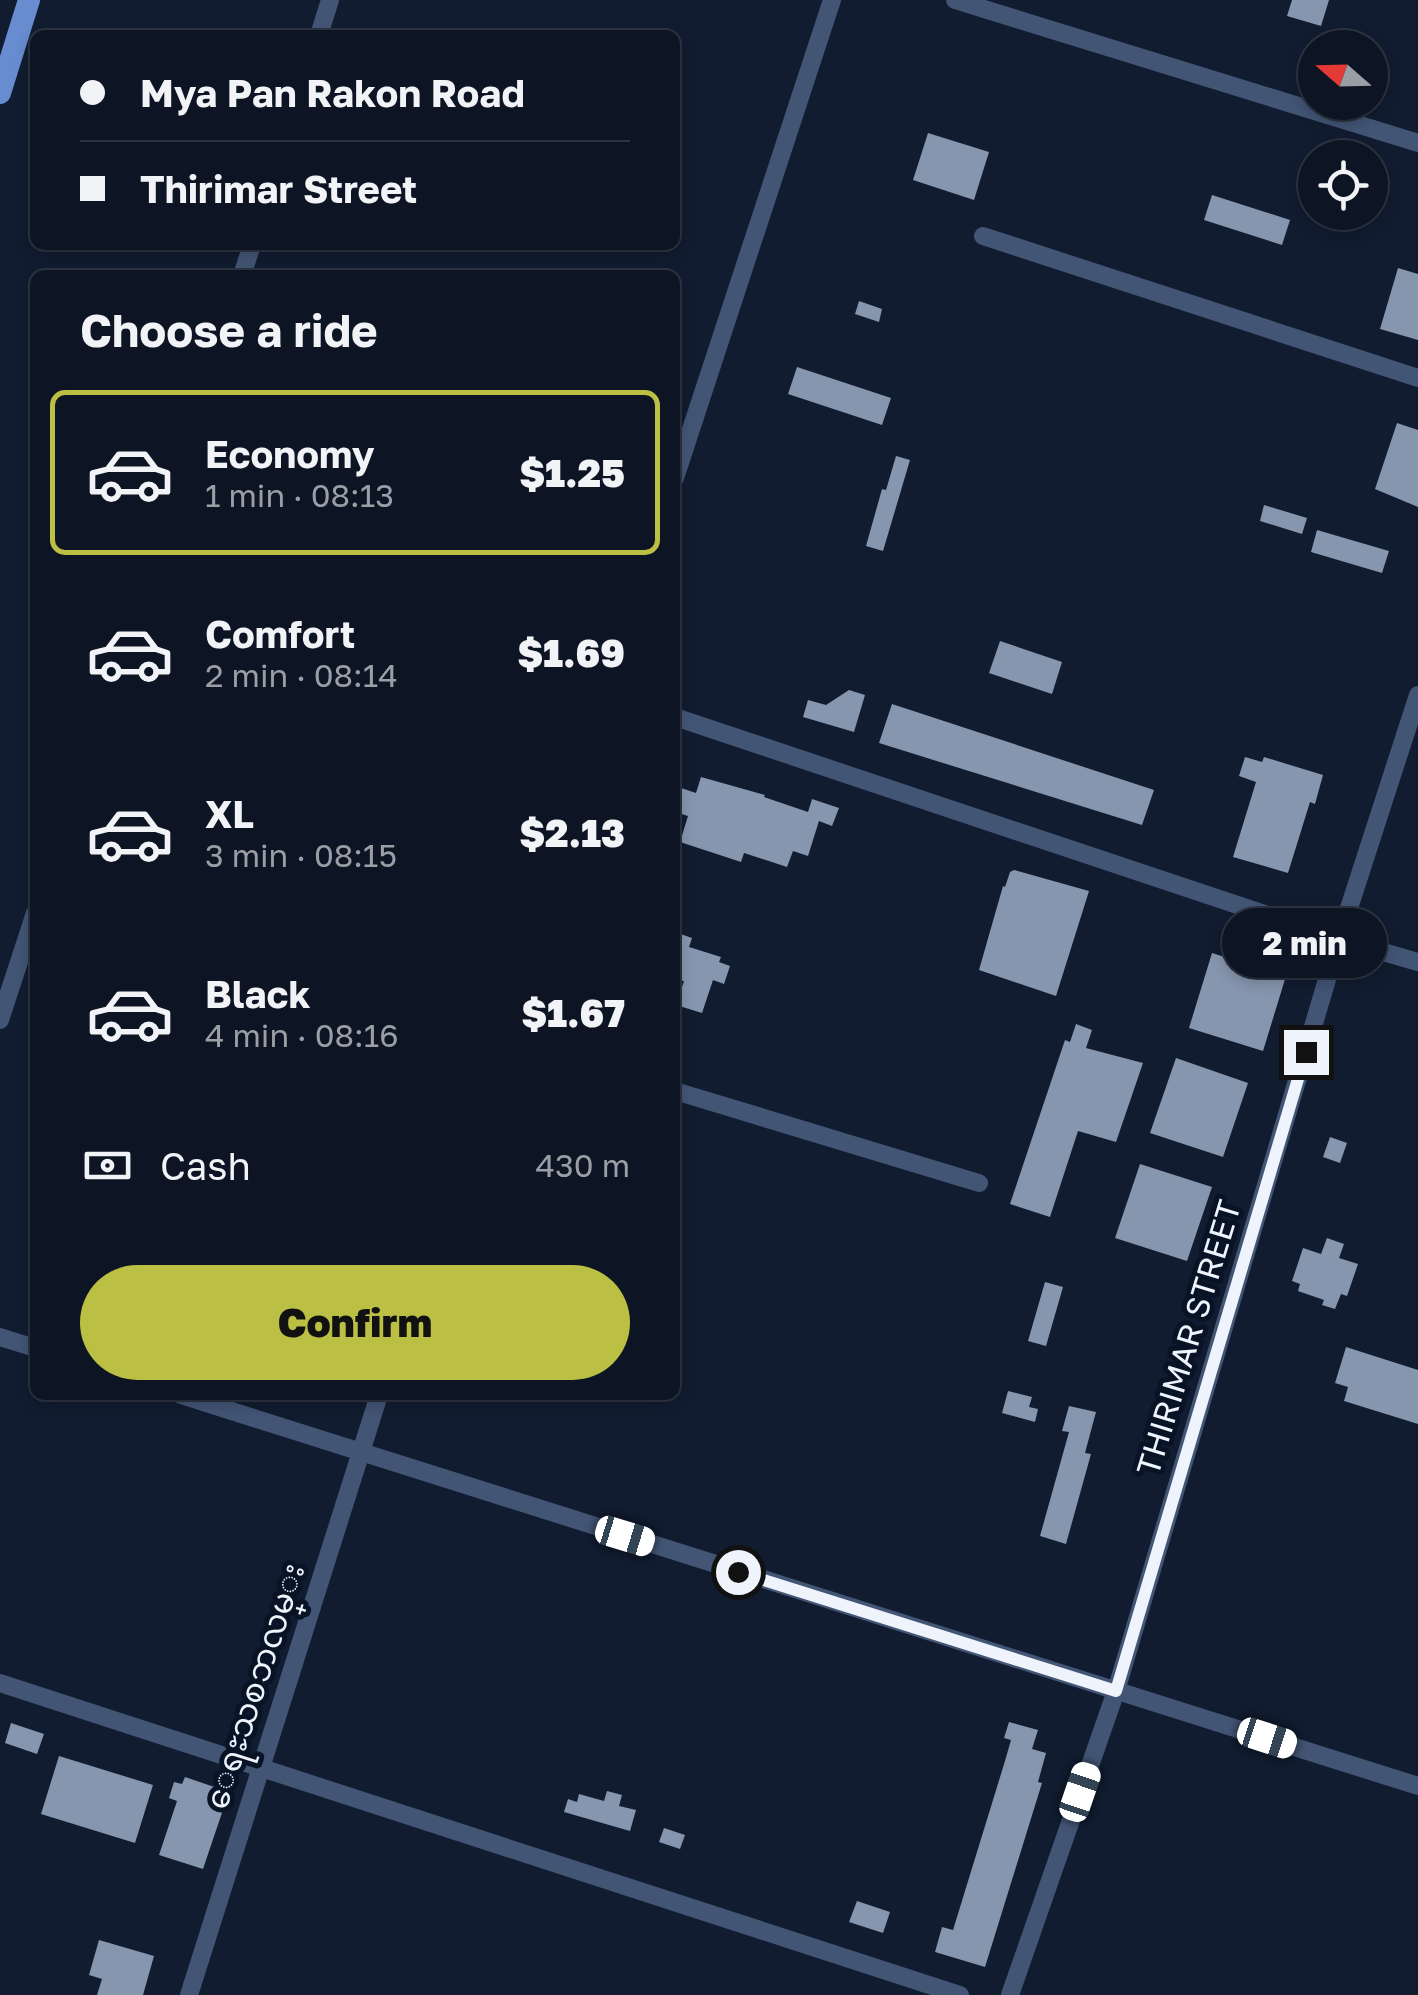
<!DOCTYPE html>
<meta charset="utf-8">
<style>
:root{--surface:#0d1524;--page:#161e2c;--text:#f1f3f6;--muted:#9a9fa6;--line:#2d3441;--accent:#bbc044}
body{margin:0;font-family:"Golos Text","Noto Sans Myanmar",sans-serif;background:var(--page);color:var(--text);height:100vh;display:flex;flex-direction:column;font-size:38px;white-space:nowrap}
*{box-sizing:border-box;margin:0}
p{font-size:32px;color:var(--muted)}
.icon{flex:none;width:55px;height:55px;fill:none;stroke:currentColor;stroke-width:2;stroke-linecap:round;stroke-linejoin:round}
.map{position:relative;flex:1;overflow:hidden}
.panel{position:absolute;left:30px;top:270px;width:650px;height:1130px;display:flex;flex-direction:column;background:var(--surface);border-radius:15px;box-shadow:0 5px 15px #0003,0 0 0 2px var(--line)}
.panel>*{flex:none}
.banner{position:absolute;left:30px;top:30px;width:650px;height:220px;border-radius:15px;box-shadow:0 5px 15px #0003,0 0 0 2px var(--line);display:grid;align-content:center;height:220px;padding:0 50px;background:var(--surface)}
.needle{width:65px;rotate:290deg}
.fabs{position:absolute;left:1298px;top:30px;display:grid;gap:20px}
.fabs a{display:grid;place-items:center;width:90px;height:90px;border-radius:50%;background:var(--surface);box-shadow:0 5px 15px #0003,0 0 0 2px var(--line);font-size:50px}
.end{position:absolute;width:45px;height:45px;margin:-22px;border:12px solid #eff4fc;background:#111;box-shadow:0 0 0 5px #111}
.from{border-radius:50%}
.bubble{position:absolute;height:70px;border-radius:35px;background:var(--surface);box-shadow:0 5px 15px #0003,0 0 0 2px var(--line);font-size:32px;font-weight:800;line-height:70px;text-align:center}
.car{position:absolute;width:30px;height:60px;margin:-30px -15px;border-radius:12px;box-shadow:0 0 8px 2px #0007;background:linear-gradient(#fff 24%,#345 0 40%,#fff 0 76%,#345 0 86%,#fff 0)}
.banner b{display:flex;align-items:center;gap:35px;height:95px;font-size:38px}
.banner b+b{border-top:2px solid var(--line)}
.banner i{width:25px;height:25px;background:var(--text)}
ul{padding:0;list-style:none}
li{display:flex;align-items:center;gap:30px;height:165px;margin:0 20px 15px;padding:0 30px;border:5px solid transparent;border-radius:15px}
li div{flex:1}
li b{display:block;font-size:38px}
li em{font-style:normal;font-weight:800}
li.selected{border-color:var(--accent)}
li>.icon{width:90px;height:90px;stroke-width:1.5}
h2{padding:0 50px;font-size:45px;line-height:120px}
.pay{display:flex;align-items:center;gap:25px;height:110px;padding:0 50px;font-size:38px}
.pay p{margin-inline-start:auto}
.button{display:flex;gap:20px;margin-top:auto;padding:20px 50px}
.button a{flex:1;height:115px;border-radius:60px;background:var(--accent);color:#111;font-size:40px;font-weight:800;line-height:115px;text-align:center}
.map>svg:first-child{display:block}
.building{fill:#8796af}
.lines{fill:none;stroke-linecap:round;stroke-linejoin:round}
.minor{stroke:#425575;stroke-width:18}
.major{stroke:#678cd0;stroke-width:22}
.route{stroke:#eff4fc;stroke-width:12}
.labels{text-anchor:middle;stroke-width:10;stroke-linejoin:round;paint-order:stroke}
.street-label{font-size:32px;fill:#eff4fc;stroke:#081326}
</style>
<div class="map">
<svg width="1418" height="1995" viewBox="0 0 1418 1995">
<rect width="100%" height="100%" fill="#111c30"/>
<path class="building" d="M1292,0H1329L1321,26L1287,16Z
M928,133L989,152L974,200L913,180Z
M1212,195L1290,220L1282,245L1204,220Z
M1398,268L1418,274V340L1380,329Z
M859,301L882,309L879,322L855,314Z
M797,367L891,398L882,425L788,394Z
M1397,423L1418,430V507L1375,489Z
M896,456L910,460L883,551L866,546L882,489L886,490Z
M1264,505L1307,518L1302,534L1260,521Z
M1317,530L1389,551L1382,573L1311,552Z
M1000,641L1062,662L1052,694L989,673Z
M849,690L865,695L854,732L803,717L808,700L826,705Z
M892,704L1154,790L1142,825L879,743Z
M1245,757L1262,762L1264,757L1323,775L1315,804L1310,802L1288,873L1233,857L1256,782L1239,776Z
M701,777L765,795L764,797L808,812L812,799L839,808L832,826L819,821L808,856L793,851L787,867L744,853L741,862L680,842L688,816L675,812L681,788L696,793Z
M1014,870L1089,891L1056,996L979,970L1003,886L1005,887L1010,872Z
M675,932L692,938L689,947L721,957L719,962L730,966L724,984L713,980L702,1013L676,1005L684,981L675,980Z
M1212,953L1286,976L1263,1051L1189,1028Z
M1076,1024L1092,1030L1086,1048L1143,1063L1116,1142L1078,1131L1050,1217L1010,1204L1065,1040L1070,1042Z
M1176,1058L1248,1083L1223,1157L1150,1133Z
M1330,1137L1347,1143L1340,1163L1323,1157Z
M1140,1164L1212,1187L1187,1261L1115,1238Z
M1327,1238L1344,1244L1339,1258L1358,1264L1347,1296L1341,1294L1335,1309L1322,1305L1324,1300L1298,1291L1300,1284L1292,1281L1303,1248L1321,1254Z
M1045,1282L1063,1287L1046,1346L1028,1341Z
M1346,1347L1418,1370V1424L1344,1401L1348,1387L1335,1383Z
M1008,1391L1032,1397L1029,1407L1038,1409L1035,1422L1002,1413Z
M1069,1406L1096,1412L1085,1453L1091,1454L1066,1544L1040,1536L1069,1432L1062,1431Z
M1009,1722L1038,1730L1032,1749L1046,1753L1038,1782L1042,1783L985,1967L935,1952L942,1927L953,1930L1005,1761L1011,1740L1004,1738Z
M11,1723L44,1734L37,1754L5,1743Z
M59,1756L153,1785L135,1843L41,1814Z
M185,1777L229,1792L203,1869L159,1855L177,1801L169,1798L174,1782L182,1784Z
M607,1791L622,1795L619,1806L636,1810L630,1831L564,1812L568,1799L577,1802L579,1794L604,1801Z
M664,1828L685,1835L680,1849L659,1842Z
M857,1901L890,1912L883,1933L849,1922Z
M99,1940L154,1956L143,1995H97L102,1979L89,1975Z"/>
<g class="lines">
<path class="minor" d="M955,0L1418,143
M319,35L330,0
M983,236L1418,378
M242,275L252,245
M675,478L832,0
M675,717L1339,939L1418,962
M0,1020L35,913
M675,1091L979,1183
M0,1337L35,1348
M181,1395L1418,1786
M0,1683L960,1995
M189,1995L379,1395
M1010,1995L1116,1691L1339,939L1418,695"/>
<path class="major" d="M0,93L29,0"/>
</g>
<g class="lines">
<path class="route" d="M738,1572L1116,1691L1306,1052"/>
</g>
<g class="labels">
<g class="street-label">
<text transform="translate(1189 1338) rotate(-73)" y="11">THIRIMAR STREET</text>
<text transform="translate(255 1686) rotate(-72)" y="11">ေရႊသစၥာလမ္း</text>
</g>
</g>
</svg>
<div class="fabs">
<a><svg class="needle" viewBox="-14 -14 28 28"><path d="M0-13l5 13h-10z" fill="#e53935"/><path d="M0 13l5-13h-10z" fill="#9a9fa6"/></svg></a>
<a><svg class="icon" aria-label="locate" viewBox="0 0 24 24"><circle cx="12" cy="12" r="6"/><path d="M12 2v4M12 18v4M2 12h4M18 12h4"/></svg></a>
</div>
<i class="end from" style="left:738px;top:1572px"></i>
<i class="end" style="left:1306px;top:1052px"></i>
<div class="bubble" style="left:1222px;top:908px;width:165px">2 min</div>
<i class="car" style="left:625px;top:1536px;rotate:107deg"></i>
<i class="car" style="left:1267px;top:1738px;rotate:108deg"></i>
<i class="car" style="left:1080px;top:1792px;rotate:19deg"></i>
<div class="banner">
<b><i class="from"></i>Mya Pan Rakon Road</b>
<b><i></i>Thirimar Street</b>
</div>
<section class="panel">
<h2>Choose a ride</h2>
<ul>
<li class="selected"><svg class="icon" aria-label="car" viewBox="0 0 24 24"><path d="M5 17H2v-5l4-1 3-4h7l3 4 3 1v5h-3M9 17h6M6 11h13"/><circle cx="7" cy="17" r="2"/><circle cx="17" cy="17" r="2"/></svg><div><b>Economy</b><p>1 min · 08:13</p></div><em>$1.25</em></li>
<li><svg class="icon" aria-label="car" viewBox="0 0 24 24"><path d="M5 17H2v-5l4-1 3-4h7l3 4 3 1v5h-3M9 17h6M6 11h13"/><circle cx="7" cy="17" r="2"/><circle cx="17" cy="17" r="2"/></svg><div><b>Comfort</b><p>2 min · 08:14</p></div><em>$1.69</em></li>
<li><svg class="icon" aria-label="car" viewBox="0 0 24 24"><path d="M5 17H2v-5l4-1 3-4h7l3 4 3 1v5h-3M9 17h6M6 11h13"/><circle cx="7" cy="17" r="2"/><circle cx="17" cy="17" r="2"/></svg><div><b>XL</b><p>3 min · 08:15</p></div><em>$2.13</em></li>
<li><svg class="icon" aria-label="car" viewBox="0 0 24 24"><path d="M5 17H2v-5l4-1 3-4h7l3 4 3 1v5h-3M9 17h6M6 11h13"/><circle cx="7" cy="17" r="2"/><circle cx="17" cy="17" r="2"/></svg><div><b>Black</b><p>4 min · 08:16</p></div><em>$1.67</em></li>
</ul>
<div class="pay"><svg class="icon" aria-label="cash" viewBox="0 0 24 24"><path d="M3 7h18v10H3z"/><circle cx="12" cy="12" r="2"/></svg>Cash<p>430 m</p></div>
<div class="button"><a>Confirm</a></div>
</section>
</div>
